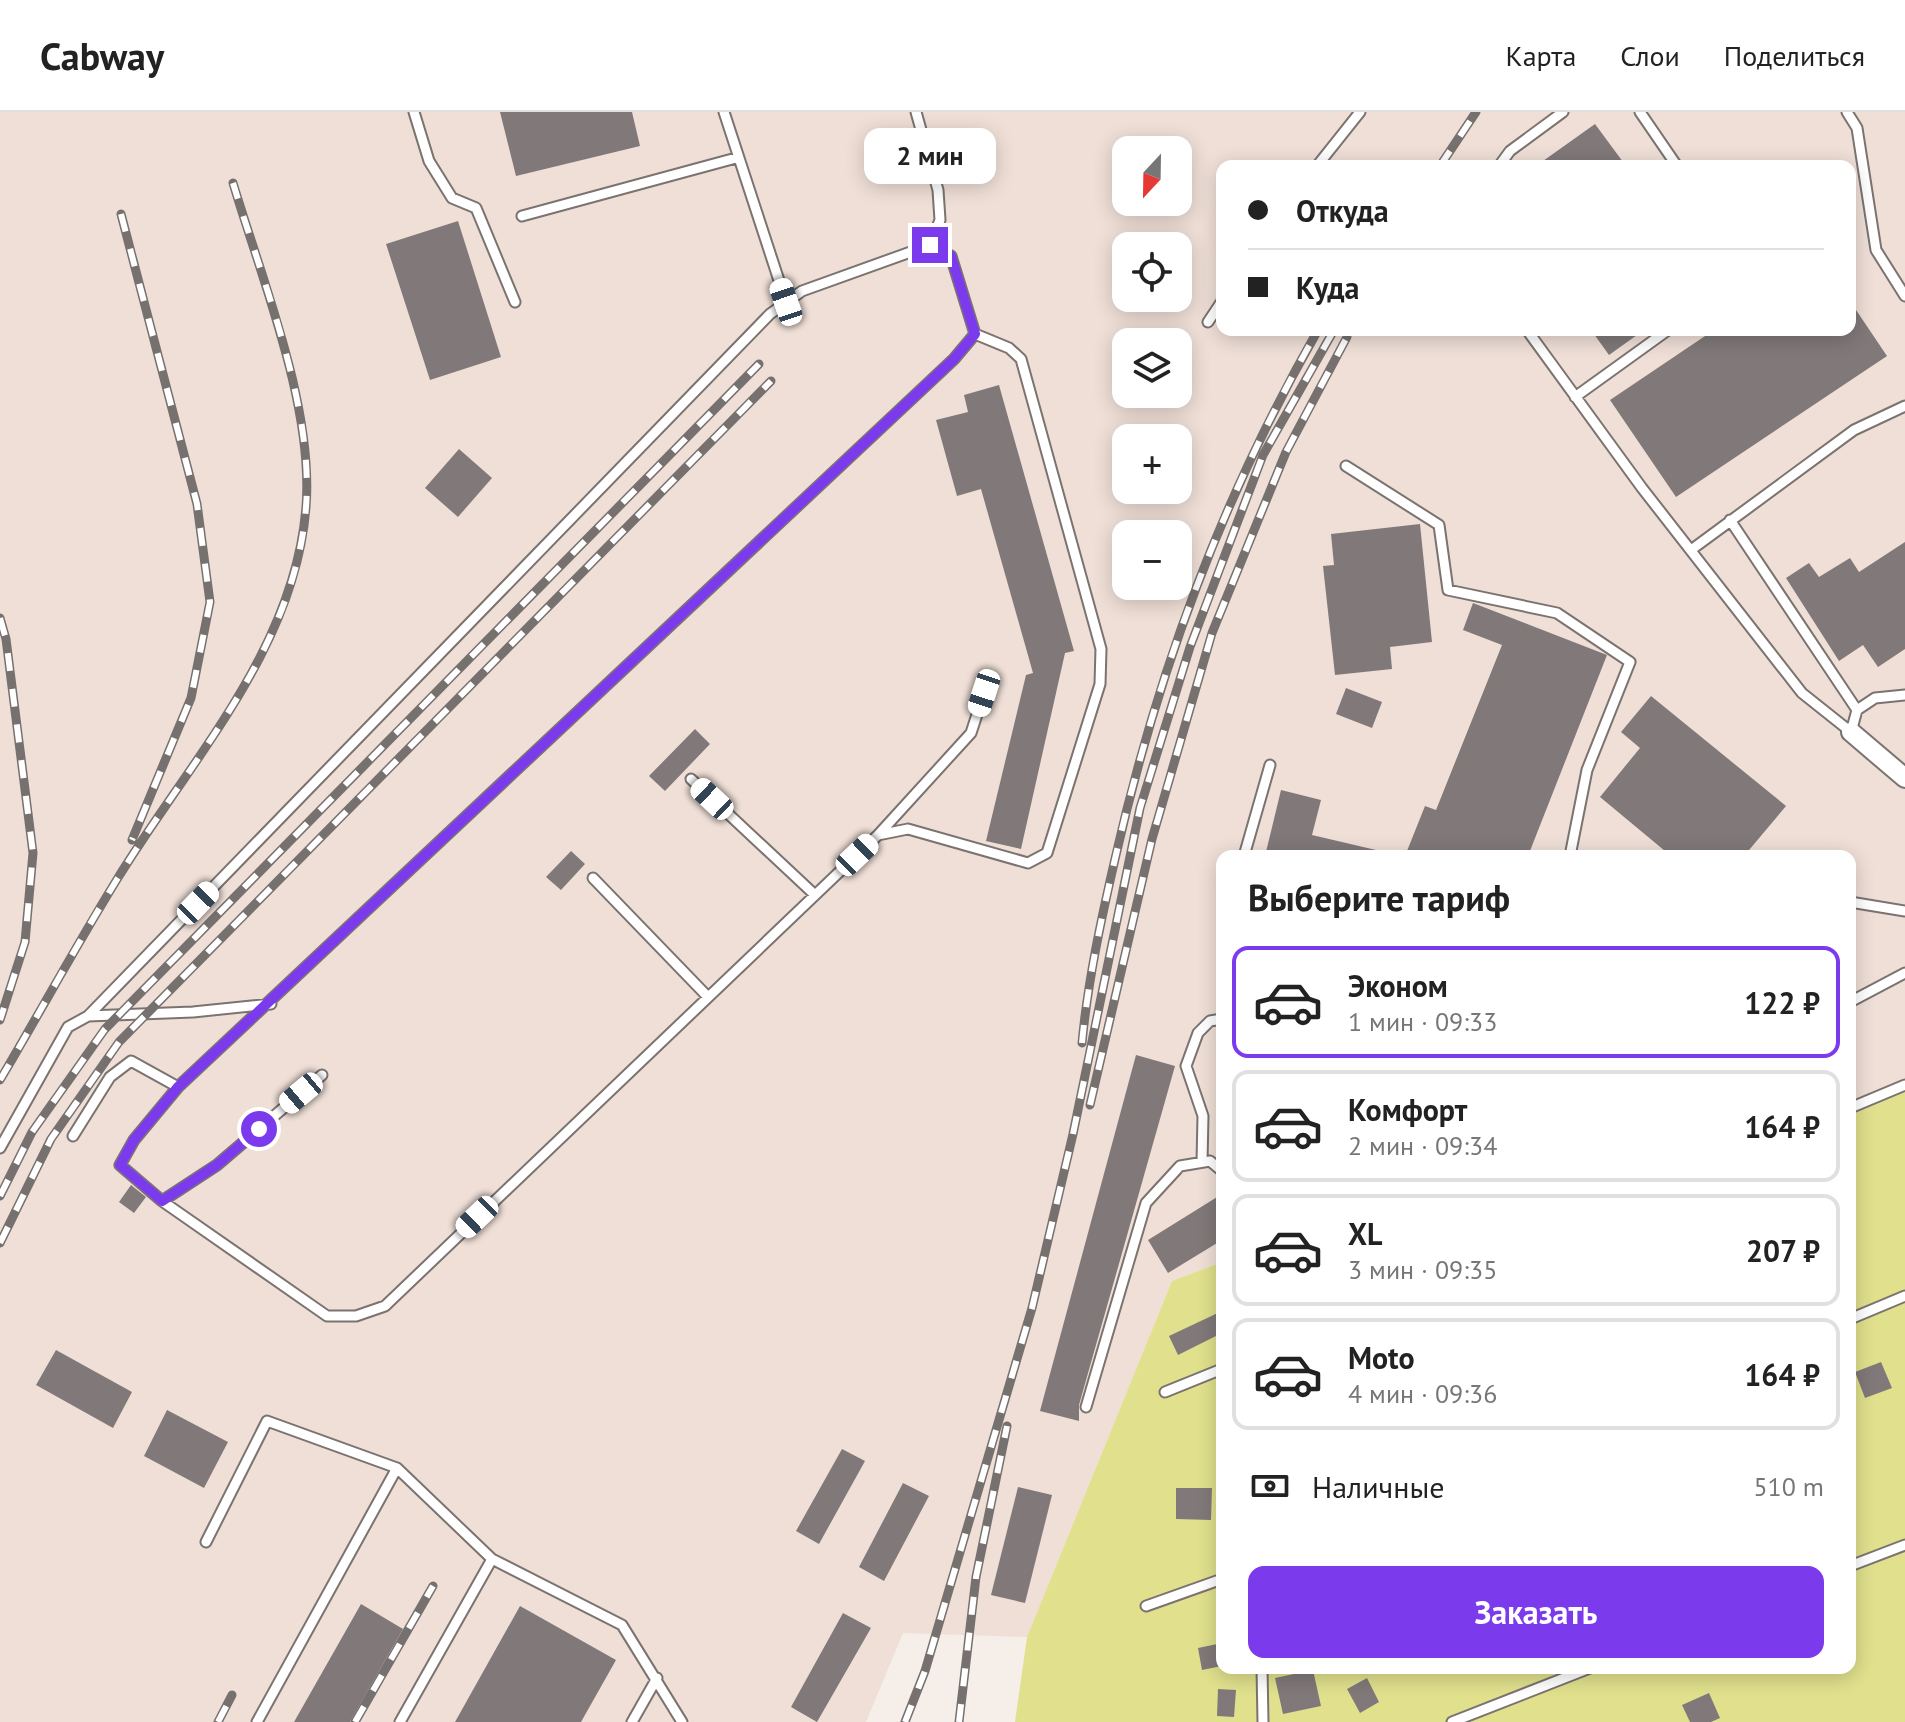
<!DOCTYPE html>
<html lang="ru">
<meta charset="utf-8">
<style>
:root{--surface:#fff;--page:#f6f6f6;--text:#222;--muted:#767676;--line:#e0e0e0;--accent:#7c3aed}
body{margin:0;font-family:"PT Sans",sans-serif;background:var(--page);color:var(--text);height:100vh;display:flex;flex-direction:column;font-size:30px;white-space:nowrap}
*{box-sizing:border-box;margin:0}
p{font-size:26px;color:var(--muted)}
.icon{flex:none;width:44px;height:44px;fill:none;stroke:currentColor;stroke-width:2;stroke-linecap:round;stroke-linejoin:round}
.map{position:relative;flex:1;overflow:hidden}
.side{position:absolute;left:1216px;top:738px;width:640px;height:824px;display:flex;flex-direction:column;background:var(--surface);border-radius:16px;box-shadow:0 4px 20px #0003}
.side>*{flex:none}
.top-card{position:absolute;left:1216px;top:48px;width:640px;height:176px;border-radius:16px;box-shadow:0 4px 20px #0003;display:grid;align-content:center;height:176px;padding:0 32px;background:var(--surface)}
.needle{width:52px;rotate:202deg}
.buttons{position:absolute;left:1112px;top:24px;display:grid;gap:16px}
.buttons a{display:grid;place-items:center;width:80px;height:80px;border-radius:16px;background:var(--surface);box-shadow:0 4px 20px #0003;font-size:40px}
.end{position:absolute;width:36px;height:36px;margin:-18px;border:10px solid #7c3aed;background:#fff;box-shadow:0 0 0 4px #fff}
.from{border-radius:50%}
.bubble{position:absolute;height:56px;border-radius:16px;background:var(--surface);box-shadow:0 4px 20px #0003;font-size:26px;font-weight:700;line-height:56px;text-align:center}
.car{position:absolute;width:24px;height:48px;margin:-24px -12px;border-radius:10px;box-shadow:0 0 6px 2px #0007;background:linear-gradient(#fff 24%,#345 0 40%,#fff 0 76%,#345 0 86%,#fff 0)}
.top-card b{display:flex;align-items:center;gap:28px;height:76px;font-size:30px}
.top-card b+b{border-top:2px solid var(--line)}
.top-card i{width:20px;height:20px;background:var(--text)}
ul{padding:0;list-style:none}
li{display:flex;align-items:center;gap:24px;height:112px;margin:0 16px 12px;padding:0 16px;border:4px solid var(--line);border-radius:16px}
li div{flex:1}
li b{display:block;font-size:30px}
li em{font-style:normal;font-weight:700}
li.selected{border-color:var(--accent)}
li>.icon{width:72px;height:72px;stroke-width:1.5}
h2{padding:0 32px;font-size:36px;line-height:96px}
.pay{display:flex;align-items:center;gap:20px;height:88px;padding:0 32px;font-size:30px}
.pay p{margin-inline-start:auto}
.primary-button{display:flex;gap:16px;margin-top:auto;padding:16px 32px}
.primary-button a{flex:1;height:92px;border-radius:16px;background:var(--accent);color:#fff;font-size:32px;font-weight:700;line-height:92px;text-align:center}
header{display:flex;align-items:center;gap:48px;box-sizing:border-box;height:112px;padding:0 40px;background:var(--surface);border-bottom:2px solid var(--line)}
header strong{font-size:38px}
nav{display:flex;gap:44px;margin-inline-start:auto;font-size:28px}
.map>svg:first-child{display:block}
.built{fill:#efdfd7;fill-rule:evenodd}
.green{fill:#e0e08d}
.building{fill:#817979}
.lines{fill:none;stroke-linecap:round;stroke-linejoin:round}
.service-casing{stroke:#7a736f;stroke-width:13}
.minor-casing{stroke:#7a736f;stroke-width:22}
.service{stroke:#fff;stroke-width:9}
.minor{stroke:#fff;stroke-width:18}
.rail-casing{stroke:#76716f;stroke-width:9}
.rail{stroke:#fff;stroke-width:6;stroke-dasharray:18;stroke-linecap:butt}
.route{stroke:#7c3aed;stroke-width:10}
</style>
<header>
<strong>Cabway</strong>
<nav><a>Карта</a><a>Слои</a><a>Поделиться</a></nav>
</header>
<div class="map">
<svg width="1905" height="1610" viewBox="0 0 1905 1610">
<rect width="100%" height="100%" fill="#f6eee9"/>
<path class="built" d="M0,0H1905V977L1850,997V744H1222V1150L1172,1169L1027,1525L903,1521L866,1610H0ZM1126,38H1178V90H1126ZM1222,54H1850V218H1222ZM1126,134H1178V186H1126ZM1126,230H1178V282H1126ZM1126,326H1178V378H1126ZM1126,422H1178V474H1126Z"/>
<path class="green" d="M1905,977V1610H1015L1027,1525L1172,1169L1222,1150V1556H1850V997Z"/>
<path class="building" d="M500,0H632L640,34L516,64Z
M1595,12L1626,54H1536Z
M458,109L501,245L430,268L386,132Z
M1850,189L1887,244L1676,385L1610,288L1714,218H1850Z
M1591,218H1644L1609,243Z
M999,273L1074,539L1065,541L1021,737L986,729L1026,563L1033,561L981,377L957,384L936,308L968,300L964,283Z
M459,337L492,366L458,405L425,376Z
M1420,412L1432,530L1390,535L1392,557L1335,563L1323,454L1334,453L1331,422Z
M1905,430V537L1878,555L1863,533L1839,549L1786,466L1809,451L1819,465L1850,446L1859,460Z
M1473,491L1607,543L1528,744H1405L1425,694L1436,698L1502,533L1463,518Z
M1346,576L1382,590L1372,616L1336,602Z
M1651,584L1786,694L1744,744H1671L1600,685L1640,636L1621,620Z
M695,617L710,632L665,679L649,664Z
M1281,678L1321,688L1312,723L1376,738L1375,744H1265Z
M571,739L585,752L561,778L546,765Z
M1136,943L1175,954L1079,1293V1309L1040,1299Z
M131,1073L146,1085L134,1101L119,1090Z
M1222,1082V1128L1168,1161L1148,1128Z
M1222,1199V1221L1178,1243L1169,1224Z
M56,1238L132,1280L113,1316L36,1273Z
M1881,1250L1892,1276L1865,1286L1855,1260Z
M167,1298L228,1330L204,1376L144,1344Z
M842,1337L865,1349L819,1432L796,1419Z
M903,1371L929,1384L884,1469L859,1455Z
M1018,1375L1052,1383L1025,1491L991,1483Z
M1176,1376H1212L1211,1408L1176,1407Z
M361,1492L403,1517L350,1610H294Z
M520,1494L616,1548L581,1610H455Z
M843,1501L871,1516L817,1610L791,1595Z
M1222,1531V1554L1202,1558L1198,1536Z
M1313,1558L1321,1594L1283,1602L1275,1566Z
M1367,1566L1379,1590L1360,1601L1347,1577Z
M1218,1577L1236,1578L1234,1605L1217,1604Z
M1709,1581L1720,1606L1711,1610H1690L1682,1593Z"/>
<g class="lines">
<g class="service-casing">
<path id="service" d="M414,0L429,49L452,86L476,96L515,190
M724,0L786,190
M916,0L938,78L940,108L930,133
M1640,0L1677,54
M1847,0L1857,16L1876,138L1905,184
M1317,54L1360,0
M1499,54L1510,39L1563,0
M522,104L736,46
M1208,210L1222,189
M1527,218L1642,376L1802,581L1851,620L1857,598L1730,408
M1575,285L1668,218
M1346,354L1439,413L1448,478L1557,501L1630,550L1587,658L1570,744
M1691,438L1854,318L1905,294
M1857,598L1875,586L1905,583
M691,667L815,783
M878,723L971,621L984,581
M1244,744L1270,653
M593,766L708,885
M1850,790L1905,799
M1850,890L1905,861
M88,904L770,202L802,179L930,133L951,144L975,222L954,247L178,975L134,1028L120,1053L162,1089L327,1204H356L385,1194L878,723L908,717L1028,751L1047,741L1100,572L1101,537L1021,247L1009,236L975,222
M1850,996L1905,973
M73,1024L110,965L131,949L178,975
M0,1036L68,915L88,904L193,900L271,892
M1202,1050L1203,1004L1186,954L1198,921L1210,909L1222,907
M162,1089L217,1053L322,963
M1850,1207L1905,1184
M1165,1280L1222,1257
M1086,1295L1146,1091L1180,1054L1210,1049L1222,1059
M206,1430L267,1309L397,1356L492,1447L622,1513L682,1610
M1850,1454L1905,1433
M1146,1494L1222,1467
M1262,1556L1263,1610
M257,1610L397,1356
M400,1610L492,1447
M632,1610L657,1566
M1452,1610L1590,1556"/>
</g>
<g class="minor-casing">
<path id="minor" d="M1851,620L1905,666"/>
</g>
<use href="#service" class="service"/>
<use href="#minor" class="minor"/>
<g class="rail-casing">
<path id="rail" d="M1440,54L1476,0
M121,102L197,392L210,490L191,586L132,728
M0,506L6,527L33,741L25,830L0,908
M1082,931C1088,868 1101,808 1115,747C1158,558 1222,386 1318,218
M0,968C39,902 76,834 116,769C188,651 295,538 306,395C314,295 262,168 233,71
M1090,993L1152,727L1212,521L1286,340L1347,225
M0,1084L32,1020L105,917L759,252
M0,1131L51,1027L119,930L771,269
M218,1610L232,1583
M355,1610L433,1474
M905,1610L925,1559L1032,1196L1073,1022L1140,696L1190,535L1263,343L1334,218
M959,1610L976,1465L1007,1314"/>
</g>
<use href="#rail" class="rail"/>
</g>
<g class="lines">
<path class="route" d="M259,1017L217,1053L162,1089L120,1053L134,1028L178,975L954,247L975,222L951,144L930,133"/>
</g>
</svg>
<div class="buttons">
<a><svg class="needle" viewBox="-14 -14 28 28"><path d="M0-13l5 13h-10z" fill="#e53935"/><path d="M0 13l5-13h-10z" fill="#767676"/></svg></a>
<a><svg class="icon" aria-label="locate" viewBox="0 0 24 24"><circle cx="12" cy="12" r="6"/><path d="M12 2v4M12 18v4M2 12h4M18 12h4"/></svg></a>
<a><svg class="icon" aria-label="layers" viewBox="0 0 24 24"><path d="M12 4l9 5-9 5-9-5zM3 14l9 5 9-5"/></svg></a>
<a>+</a>
<a>−</a>
</div>
<i class="end from" style="left:259px;top:1017px"></i>
<i class="end" style="left:930px;top:133px"></i>
<div class="bubble" style="left:864px;top:16px;width:132px">2 мин</div>
<i class="car" style="left:786px;top:190px;rotate:341deg"></i>
<i class="car" style="left:984px;top:581px;rotate:198deg"></i>
<i class="car" style="left:712px;top:687px;rotate:313deg"></i>
<i class="car" style="left:857px;top:743px;rotate:46deg"></i>
<i class="car" style="left:198px;top:791px;rotate:44deg"></i>
<i class="car" style="left:301px;top:981px;rotate:230deg"></i>
<i class="car" style="left:477px;top:1105px;rotate:226deg"></i>
<div class="top-card">
<b><i class="from"></i>Откуда</b>
<b><i></i>Куда</b>
</div>
<section class="side">
<h2>Выберите тариф</h2>
<ul>
<li class="selected"><svg class="icon" aria-label="car" viewBox="0 0 24 24"><path d="M5 17H2v-5l4-1 3-4h7l3 4 3 1v5h-3M9 17h6M6 11h13"/><circle cx="7" cy="17" r="2"/><circle cx="17" cy="17" r="2"/></svg><div><b>Эконом</b><p>1 мин · 09:33</p></div><em>122 ₽</em></li>
<li><svg class="icon" aria-label="car" viewBox="0 0 24 24"><path d="M5 17H2v-5l4-1 3-4h7l3 4 3 1v5h-3M9 17h6M6 11h13"/><circle cx="7" cy="17" r="2"/><circle cx="17" cy="17" r="2"/></svg><div><b>Комфорт</b><p>2 мин · 09:34</p></div><em>164 ₽</em></li>
<li><svg class="icon" aria-label="car" viewBox="0 0 24 24"><path d="M5 17H2v-5l4-1 3-4h7l3 4 3 1v5h-3M9 17h6M6 11h13"/><circle cx="7" cy="17" r="2"/><circle cx="17" cy="17" r="2"/></svg><div><b>XL</b><p>3 мин · 09:35</p></div><em>207 ₽</em></li>
<li><svg class="icon" aria-label="car" viewBox="0 0 24 24"><path d="M5 17H2v-5l4-1 3-4h7l3 4 3 1v5h-3M9 17h6M6 11h13"/><circle cx="7" cy="17" r="2"/><circle cx="17" cy="17" r="2"/></svg><div><b>Moto</b><p>4 мин · 09:36</p></div><em>164 ₽</em></li>
</ul>
<div class="pay"><svg class="icon" aria-label="cash" viewBox="0 0 24 24"><path d="M3 7h18v10H3z"/><circle cx="12" cy="12" r="2"/></svg>Наличные<p>510 m</p></div>
<div class="primary-button"><a>Заказать</a></div>
</section>
</div>
